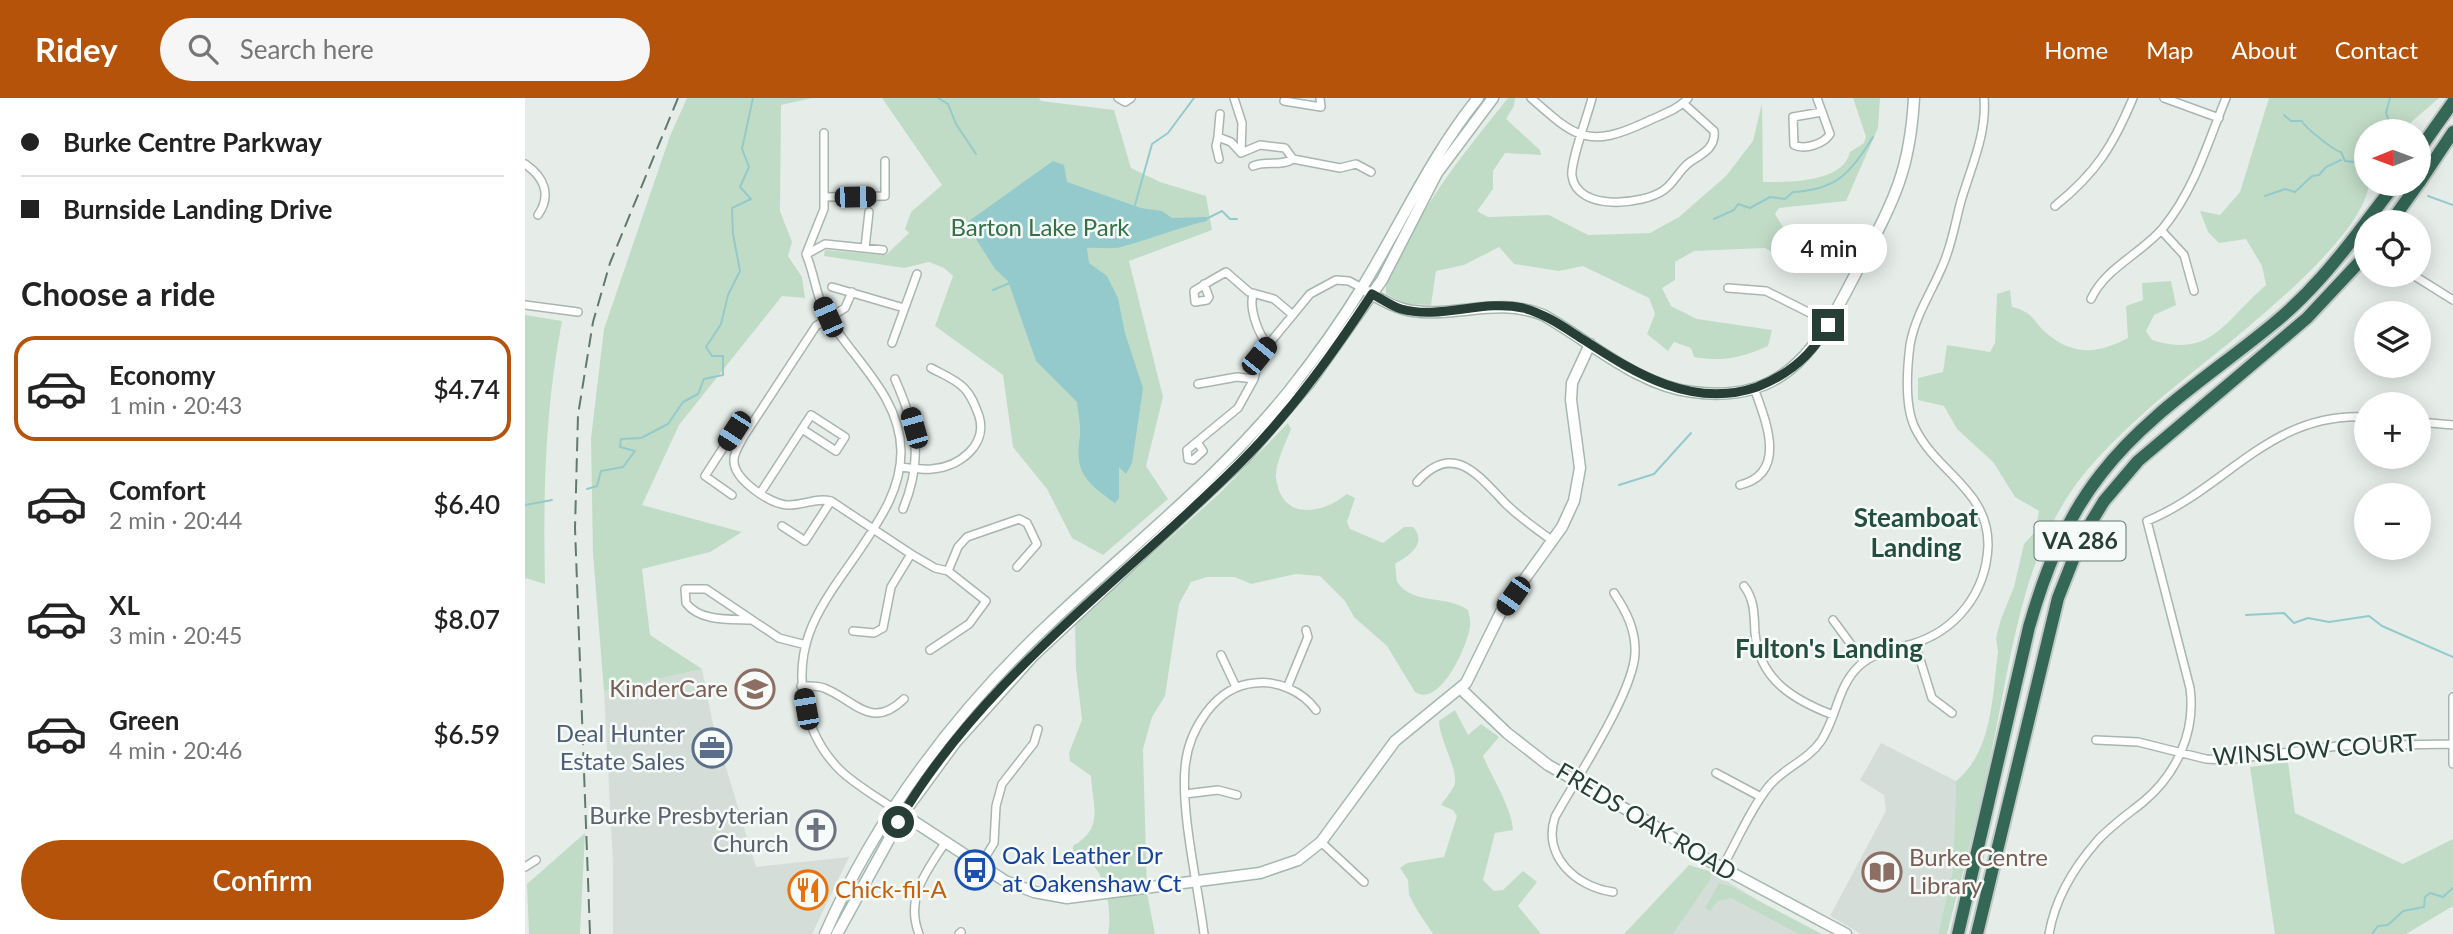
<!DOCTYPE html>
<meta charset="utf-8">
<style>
:root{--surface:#fff;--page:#f6f6f6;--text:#222;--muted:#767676;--line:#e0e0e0;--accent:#b45309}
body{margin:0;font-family:Lato,sans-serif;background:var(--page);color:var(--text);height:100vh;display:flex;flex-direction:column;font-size:26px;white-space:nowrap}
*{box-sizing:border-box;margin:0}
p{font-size:23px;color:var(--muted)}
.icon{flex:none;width:38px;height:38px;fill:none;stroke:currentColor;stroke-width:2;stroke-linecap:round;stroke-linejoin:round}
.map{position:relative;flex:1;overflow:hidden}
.side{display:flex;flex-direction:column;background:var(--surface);width:525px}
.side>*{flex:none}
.banner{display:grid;align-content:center;height:154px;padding:0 21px;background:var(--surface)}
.needle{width:46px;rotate:269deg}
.fabs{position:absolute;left:1829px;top:21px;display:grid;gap:14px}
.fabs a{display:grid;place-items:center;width:77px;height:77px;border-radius:50%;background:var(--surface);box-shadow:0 4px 18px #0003;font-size:35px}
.end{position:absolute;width:32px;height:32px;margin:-16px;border:9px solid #263e35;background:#fff;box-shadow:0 0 0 4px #fff}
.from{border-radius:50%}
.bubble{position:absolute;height:49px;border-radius:24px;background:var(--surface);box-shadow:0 4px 18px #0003;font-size:23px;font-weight:600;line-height:49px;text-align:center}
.car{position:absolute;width:21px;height:42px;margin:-21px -10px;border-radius:9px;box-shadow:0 0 5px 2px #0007;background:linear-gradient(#222 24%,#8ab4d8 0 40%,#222 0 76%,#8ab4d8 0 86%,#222 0)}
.banner b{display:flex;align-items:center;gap:24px;height:66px;font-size:26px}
.banner b+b{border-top:2px solid var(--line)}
.banner i{width:18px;height:18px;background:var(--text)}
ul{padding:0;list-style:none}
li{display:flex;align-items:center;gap:21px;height:105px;margin:0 14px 10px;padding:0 7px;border:4px solid transparent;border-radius:21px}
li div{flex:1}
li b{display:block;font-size:26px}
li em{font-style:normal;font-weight:600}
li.active{border-color:var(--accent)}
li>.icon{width:63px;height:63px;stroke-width:1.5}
h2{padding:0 21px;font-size:32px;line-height:84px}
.button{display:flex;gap:14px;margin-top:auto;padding:14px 21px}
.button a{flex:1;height:80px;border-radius:42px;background:var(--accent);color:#fff;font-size:28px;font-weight:600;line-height:80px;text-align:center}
header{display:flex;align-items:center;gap:42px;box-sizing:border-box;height:98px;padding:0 35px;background:var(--accent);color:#fff}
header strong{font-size:33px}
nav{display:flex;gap:38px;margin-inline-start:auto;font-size:24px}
.search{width:490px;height:63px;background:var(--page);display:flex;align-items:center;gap:18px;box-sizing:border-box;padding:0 24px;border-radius:38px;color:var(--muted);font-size:26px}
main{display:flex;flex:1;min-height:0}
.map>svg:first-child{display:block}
.built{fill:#d4ddd8}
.green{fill:#c1dcc6}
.water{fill:#94cacc}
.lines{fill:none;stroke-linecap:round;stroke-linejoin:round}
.stream{stroke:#94cacc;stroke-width:2}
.street-casing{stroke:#a9b5af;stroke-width:10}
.secondary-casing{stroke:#a5b8b0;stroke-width:13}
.highway-casing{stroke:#c2c9c6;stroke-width:16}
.street{stroke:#fff;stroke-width:7}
.secondary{stroke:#fff;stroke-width:10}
.highway{stroke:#356757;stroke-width:12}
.rail{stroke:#617970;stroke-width:2;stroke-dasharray:14 7;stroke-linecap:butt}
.route{stroke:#263e35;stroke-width:9}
.labels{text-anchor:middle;stroke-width:5;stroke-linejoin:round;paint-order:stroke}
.shield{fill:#f6faf8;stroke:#647670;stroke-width:2}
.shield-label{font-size:23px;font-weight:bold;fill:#263e35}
.park-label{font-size:24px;fill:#347145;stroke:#f6faf8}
.education-label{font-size:24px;fill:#785e54;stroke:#f6faf8;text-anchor:end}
.service-label{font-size:24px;fill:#4e5e75;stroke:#f6faf8;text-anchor:end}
.street-label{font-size:24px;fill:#263e35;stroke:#f6faf8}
.worship-label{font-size:24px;fill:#5b616d;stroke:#f6faf8;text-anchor:end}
.transit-label{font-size:24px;fill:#164399;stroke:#f6faf8;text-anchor:start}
.food-label{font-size:24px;fill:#c56008;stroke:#f6faf8;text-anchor:start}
.neighbourhood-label{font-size:26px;font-weight:bold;fill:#244e3f;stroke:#f6faf8}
</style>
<header>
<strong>Ridey</strong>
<div class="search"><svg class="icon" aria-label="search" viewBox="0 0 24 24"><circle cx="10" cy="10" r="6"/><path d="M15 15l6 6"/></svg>Search here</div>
<nav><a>Home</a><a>Map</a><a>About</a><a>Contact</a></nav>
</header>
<main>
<section class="side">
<div class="banner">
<b><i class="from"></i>Burke Centre Parkway</b>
<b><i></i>Burnside Landing Drive</b>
</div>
<h2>Choose a ride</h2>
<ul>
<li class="active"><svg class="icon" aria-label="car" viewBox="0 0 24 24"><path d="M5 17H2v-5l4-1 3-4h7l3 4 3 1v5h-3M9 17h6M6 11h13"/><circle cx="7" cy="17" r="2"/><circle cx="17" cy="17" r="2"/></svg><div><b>Economy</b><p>1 min · 20:43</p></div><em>$4.74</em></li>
<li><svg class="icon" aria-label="car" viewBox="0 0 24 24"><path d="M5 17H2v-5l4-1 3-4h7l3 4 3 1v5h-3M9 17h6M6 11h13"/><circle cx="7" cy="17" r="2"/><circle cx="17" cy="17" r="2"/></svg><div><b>Comfort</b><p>2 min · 20:44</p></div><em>$6.40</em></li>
<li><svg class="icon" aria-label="car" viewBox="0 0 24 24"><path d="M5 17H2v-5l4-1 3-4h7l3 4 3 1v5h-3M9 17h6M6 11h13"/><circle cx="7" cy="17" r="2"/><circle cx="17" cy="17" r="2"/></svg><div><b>XL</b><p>3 min · 20:45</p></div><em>$8.07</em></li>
<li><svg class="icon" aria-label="car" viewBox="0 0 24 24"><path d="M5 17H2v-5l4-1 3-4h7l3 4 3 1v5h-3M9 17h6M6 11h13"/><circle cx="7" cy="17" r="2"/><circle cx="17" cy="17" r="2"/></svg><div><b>Green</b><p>4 min · 20:46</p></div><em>$6.59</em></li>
</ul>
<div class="button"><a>Confirm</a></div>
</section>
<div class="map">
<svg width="1928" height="836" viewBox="0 0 1928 836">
<rect width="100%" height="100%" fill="#e6ede9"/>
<path class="built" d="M177,571L188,626L231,769L324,759L287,836H88V765L79,593Z
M1356,645L1431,683L1428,772L1413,836H1336L1305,818L1361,713L1359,697L1335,682Z
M1187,774L1254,815L1296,836H1148L1184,784Z"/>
<path class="green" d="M162,0H287L256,7L255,113L267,144L263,158L277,179L280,200L257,198L154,327L117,407L217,434L185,454L117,471L125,537L177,571L79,593L68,456L66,340L79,231L145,38Z
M357,0H514L516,3L589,12L606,70L635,84L681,98L687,132L604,163L638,299L621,368L643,401L578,457L547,440L522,391L488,349L478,277L410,228L428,178L419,170L404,164L379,170L299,158L300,152L361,157L384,135L380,131L386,114L417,87Z
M983,0H990L989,8L981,21L1015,52L1016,57L980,55L968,73V91L952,113L963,119L1024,117L1063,137L1125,135L1154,119L1201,78L1228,43L1237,5L1238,84C1263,84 1318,85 1325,54L1339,45L1341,39L1328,0H1355L1353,30L1321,103L1254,110L1250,116L1263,137L1257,160L1240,150L1169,153L1150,164V182L1137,190L1146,208L1172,221L1247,232L1243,248C1216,260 1197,264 1169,259L1166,250L1149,244L1143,253L1122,236L1130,216L1124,200L1058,168L1034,173L989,166L974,149L939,167L911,173L906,207L880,206L861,196C859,182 870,168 876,156C907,93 940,54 983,0Z
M1744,0H1914L1876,33H1841V86H1844C1836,150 1681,261 1629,306C1603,329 1577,353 1555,381C1496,458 1486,564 1466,656C1454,717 1437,776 1422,836H1413L1428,772L1431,683C1468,653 1467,598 1473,554L1471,540L1476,521L1489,489L1499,446L1510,434L1514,413L1490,399L1468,364L1432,331L1419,308L1393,302V280L1418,274L1422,247L1465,254L1470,245L1472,196L1485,192L1487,209C1510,214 1508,225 1525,238C1552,259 1576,254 1603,240L1601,208L1618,202L1617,185L1646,183L1651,207L1629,217L1621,233L1627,242C1687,261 1700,222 1741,187L1737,168L1721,141L1694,145L1683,134L1675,113L1695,117L1715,94Z
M0,217L37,223C20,311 18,397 20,486L0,480Z
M763,325L766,331C761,344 750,366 751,379C756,424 797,416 822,396L830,400L822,424L825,431L858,445L879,429H888C903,445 884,458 870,466L872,484C889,508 921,496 943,512C944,517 946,524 945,529C942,549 915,610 890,594L862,548L829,519L820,503L795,478L771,476L726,486L710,479H682L666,484L654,506L640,598L627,619L618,651L622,795L630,836H583C587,817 582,782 568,767C563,763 554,761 548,759V748C579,730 568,710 566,678L545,663L544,655L557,622L551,571L550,525L695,395Z
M930,612L943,637L956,626L974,639L958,658C967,679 987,711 988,732L970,735L958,782L969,793L978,792L998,773L1012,784L993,808L1016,836H908L892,812L884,797L883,782L875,770L882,765L919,759L932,718L928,712L916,707C920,701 926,694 929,688C935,674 914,641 914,623Z
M1763,664L1770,715L1878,766L1928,741V808L1881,836H1750L1725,669Z
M60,735L55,836H4L2,786Z
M1164,767L1187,774L1184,784L1148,836H1099Z
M1194,785L1207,789L1297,836H1274L1206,800L1193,803L1185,813L1180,810Z"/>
<path class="water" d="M528,63L539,67L542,84L616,110L637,113L647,120L681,119L682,123C651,130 627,141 596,149C585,152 573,149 562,150L564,165L582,178L593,200L600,235L618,290L607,365L601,376L594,369V400L590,405C561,384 549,375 555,338C556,328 553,314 552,304L511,263L483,183L470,171L441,125Z"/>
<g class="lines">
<path class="stream" d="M413,0L423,6L431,26L451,56
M1865,0L1861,15L1867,33
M1759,17L1766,23H1777C1779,29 1811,54 1816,54L1820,63L1830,64L1841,60
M1740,98L1760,91L1770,94L1787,78L1794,77L1801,69L1816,62
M1903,98L1928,107
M610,107L627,46L643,35L669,0
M681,121L697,113L705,121H712
M1189,121L1209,112L1213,106L1225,110L1245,99L1260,101L1268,94C1311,92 1326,75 1348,39
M468,192L485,185
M1094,387L1129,376L1166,335
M62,391L72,388L76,373L98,369L110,353L95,349L96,341L116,340L143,326L158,304L173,296L179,281L198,277V258H187L181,249L196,226L203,197L215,173L208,136L207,110L226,101L215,89L224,69L217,51L228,0
M0,407L27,402
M1721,517L1759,515L1769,525L1783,520L1804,524L1844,518L1857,528L1928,559
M1847,836L1853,828L1863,827L1878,813L1899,809L1900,799L1905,795L1918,799L1928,790"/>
<g class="street-casing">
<path id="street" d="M593,0L600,4L606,0
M709,0L717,25L716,55L735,47L760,50L768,61L815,70L831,66L846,74
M1006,0C1051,40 1063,51 1121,24C1135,17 1153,12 1163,0
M1067,0C1063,17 1045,64 1047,78C1052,114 1118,107 1139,92C1150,84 1154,72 1165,64C1177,56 1191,50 1189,33L1158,5
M1292,0L1305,36C1299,46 1280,52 1269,47L1268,19L1297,14
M1639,0L1694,20
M759,3L796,9L795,0
M695,16L693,39L706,44L716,55
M693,39L691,48L694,61
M0,66C19,79 27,97 13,117
M728,68C742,62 756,69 768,61
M300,99L360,98V63
M1530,108C1571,75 1588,48 1608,0
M1636,132L1659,157L1669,193
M340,150L344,114
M281,156C290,177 291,201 304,221C331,264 375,299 376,353C376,391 356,420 336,450C318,477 295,505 284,536C268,582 280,638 316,673C331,687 350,698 368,710
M281,156L299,111V35
M282,156L300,146L358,152
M1888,177L1928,202
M679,186L684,199L682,202L670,204L669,193C680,186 690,180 701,174L724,194L749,201L768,217
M307,189L379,210
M1203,190L1241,193L1305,225
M327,194L320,210L291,228L219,338C215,346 208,355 209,364C210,382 245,406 262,407C278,408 291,399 306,403L386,456L410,470L423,473L461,503L444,526L405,552
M728,196C724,210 733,237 743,246
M1566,201C1580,170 1616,156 1638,130C1670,91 1682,46 1701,0
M0,207L53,214
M367,245L392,176
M370,281C391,329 399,360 378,411
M673,286L712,279L729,281
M1894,324L1928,327
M672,344L678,353L668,362L663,361L662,352L713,310L729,281L734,258L785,196L811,182L824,183L837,190
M375,369C385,370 397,372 407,371C434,369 463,347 454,318C450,308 447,298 439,290C430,281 417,276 406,270
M892,384C928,343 953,377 980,405C995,420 1011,431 1028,443
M1215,387C1264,375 1240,321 1229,290
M236,394L286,317L320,339L311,353L277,331
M207,397L180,378L209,333L219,338
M257,428L280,443L306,403
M423,473L433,449L442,439L494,421L502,425L512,446L492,469
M1219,488C1230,502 1229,518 1230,535C1234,582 1269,602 1308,617
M227,522C206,521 175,524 161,505L160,491H181L254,540L281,547
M1308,522L1339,564
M328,533L349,535L358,530L366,489L386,456
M1390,545L1407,600L1427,615
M696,557L711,589
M276,588C284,588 292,587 299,590C330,602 346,633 379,601
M762,590L783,539L781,532
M1928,599V666
M1571,642L1613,644L1681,661L1701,662L1813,648L1927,646
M1191,675L1236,699
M660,696L693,692L712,697
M796,744L839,784
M455,768L469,745L471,708L477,686L509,645L513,631
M0,769L11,762
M1197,770C1212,743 1225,712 1244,688C1259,670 1283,662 1296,643C1312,619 1312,589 1334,568C1348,555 1369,551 1387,546C1431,533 1461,495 1463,448C1464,392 1412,375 1390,330C1379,307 1382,271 1385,247C1390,218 1406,195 1417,169C1427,147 1430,125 1436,103C1446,69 1462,36 1459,0
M1088,794C1051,789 1017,758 1030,719C1051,681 1109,594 1110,555C1111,532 1101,513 1089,495
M394,836C380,800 401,774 420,745
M434,836L436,834
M679,836C673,788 656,716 660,670C663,633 690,588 730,585C753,582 778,594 791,612
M1524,836C1530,801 1550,768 1573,742C1587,727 1603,716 1618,704C1652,676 1671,633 1665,590L1622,423C1702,390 1745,314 1841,319"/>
</g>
<g class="secondary-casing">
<path id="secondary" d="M843,194C857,202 872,211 888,213C933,219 974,199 1018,217C1065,243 1113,288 1168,294C1265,307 1296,243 1334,169C1368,104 1385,74 1389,0
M936,591L982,635L1023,667L1120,722L1179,760L1321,836
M373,713L480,783L509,794L542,800L735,775L773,762L796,744L870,643L941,585L976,514L1037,429L1049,403L1055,370L1046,302L1047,285L1065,246
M300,836C351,719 432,612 525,525C606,448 694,380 764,293C791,259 816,224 838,188C877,124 906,58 953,0
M312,836L378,716L430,645L509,557L720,360L785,284L857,182L912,75L968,0"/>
</g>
<g class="highway-casing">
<path id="highway" d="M1894,52L1928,4
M1894,85L1928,34
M1841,124L1870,86
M1866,124L1893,86
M1433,836L1504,529C1520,473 1540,422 1576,376C1622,316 1690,274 1748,226C1784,197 1813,161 1841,124
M1452,836L1533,500L1557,439L1579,403L1613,363L1782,220L1841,157"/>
</g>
<use href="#street" class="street"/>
<use href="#secondary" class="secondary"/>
<use href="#highway" class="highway"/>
<path class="rail" d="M65,836L50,430L53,317L68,224L85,165L153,0"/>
</g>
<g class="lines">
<path class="route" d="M373,724C458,578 604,478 720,360C769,310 809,254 847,196C857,201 866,208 876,211C915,222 958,201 998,210C1021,216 1040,230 1059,242C1111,276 1168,311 1232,289C1263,277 1288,256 1303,227"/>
</g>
<defs>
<g id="school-ring" transform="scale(2.0125)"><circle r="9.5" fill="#f6faf8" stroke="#8d6e63" stroke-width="1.5"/><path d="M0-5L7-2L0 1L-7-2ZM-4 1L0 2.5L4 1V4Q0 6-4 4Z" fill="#8d6e63"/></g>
<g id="office-ring" transform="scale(2.0125)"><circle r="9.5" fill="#f6faf8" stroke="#5c6f8a" stroke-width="1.5"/><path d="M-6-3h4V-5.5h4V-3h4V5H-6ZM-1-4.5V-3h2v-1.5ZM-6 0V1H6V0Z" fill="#5c6f8a"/></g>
<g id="church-ring" transform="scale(2.0125)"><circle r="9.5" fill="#f6faf8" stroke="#6b7280" stroke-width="1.5"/><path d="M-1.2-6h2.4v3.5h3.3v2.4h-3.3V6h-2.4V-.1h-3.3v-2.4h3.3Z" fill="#6b7280"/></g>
<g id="bus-ring" transform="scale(2.0125)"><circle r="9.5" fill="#f6faf8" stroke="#1a4fb4" stroke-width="1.5"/><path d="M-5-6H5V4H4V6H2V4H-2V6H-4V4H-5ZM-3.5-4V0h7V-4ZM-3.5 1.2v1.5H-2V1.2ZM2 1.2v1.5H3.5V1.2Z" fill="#1a4fb4"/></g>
<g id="library-ring" transform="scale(2.0125)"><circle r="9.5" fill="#f6faf8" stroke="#8d6e63" stroke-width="1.5"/><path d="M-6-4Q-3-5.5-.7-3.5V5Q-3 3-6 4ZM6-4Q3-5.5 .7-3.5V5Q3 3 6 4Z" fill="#8d6e63"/></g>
<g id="restaurant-ring" transform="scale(2.0125)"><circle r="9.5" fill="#f6faf8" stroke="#e8710a" stroke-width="1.5"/><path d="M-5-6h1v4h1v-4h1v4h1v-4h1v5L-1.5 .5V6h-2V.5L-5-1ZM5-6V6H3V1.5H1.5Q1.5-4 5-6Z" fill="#e8710a"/></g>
</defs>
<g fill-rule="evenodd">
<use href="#school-ring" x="230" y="591"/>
<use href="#office-ring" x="187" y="650"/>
<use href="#church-ring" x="291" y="732"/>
<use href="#bus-ring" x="450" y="772"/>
<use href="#library-ring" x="1357" y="774"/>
<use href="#restaurant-ring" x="283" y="792"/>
</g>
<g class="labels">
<rect class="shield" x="1509.5" y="423.5" width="91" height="39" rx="5"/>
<g class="shield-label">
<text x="1555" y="451">VA 286</text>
</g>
<g class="park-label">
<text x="515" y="138">Barton Lake Park</text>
</g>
<g class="education-label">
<text x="203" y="599">KinderCare</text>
<text x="1384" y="768" text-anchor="start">Burke Centre<tspan x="1384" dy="28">Library</tspan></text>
</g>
<g class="service-label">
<text x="160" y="644">Deal Hunter<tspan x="160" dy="28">Estate Sales</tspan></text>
</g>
<g class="street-label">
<text transform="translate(1790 652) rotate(-4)" y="8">WINSLOW COURT</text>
<text transform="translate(1121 724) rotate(31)" y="8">FREDS OAK ROAD</text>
</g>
<g class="worship-label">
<text x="264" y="726">Burke Presbyterian<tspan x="264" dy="28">Church</tspan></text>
</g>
<g class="transit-label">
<text x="477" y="766">Oak Leather Dr<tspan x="477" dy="28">at Oakenshaw Ct</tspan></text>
</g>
<g class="food-label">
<text x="310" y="800">Chick-fil-A</text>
</g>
<g class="neighbourhood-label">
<text x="1391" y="429">Steamboat<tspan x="1391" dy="30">Landing</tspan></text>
<text x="1304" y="560">Fulton's Landing</text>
</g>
</g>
</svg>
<div class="fabs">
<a><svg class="needle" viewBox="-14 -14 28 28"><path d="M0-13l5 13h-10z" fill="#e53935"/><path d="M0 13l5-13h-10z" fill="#767676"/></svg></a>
<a><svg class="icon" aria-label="locate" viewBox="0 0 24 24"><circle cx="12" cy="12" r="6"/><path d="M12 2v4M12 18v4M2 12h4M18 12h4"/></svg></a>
<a><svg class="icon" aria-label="layers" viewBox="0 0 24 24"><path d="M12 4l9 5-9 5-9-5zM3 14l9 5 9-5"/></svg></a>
<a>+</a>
<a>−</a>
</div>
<i class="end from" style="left:373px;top:724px"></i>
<i class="end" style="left:1303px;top:227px"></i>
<div class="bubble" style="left:1246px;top:126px;width:116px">4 min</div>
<i class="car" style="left:330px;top:99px;rotate:89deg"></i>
<i class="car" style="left:303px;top:219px;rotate:336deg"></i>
<i class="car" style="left:734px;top:258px;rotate:39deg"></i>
<i class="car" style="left:389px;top:330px;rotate:344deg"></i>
<i class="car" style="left:209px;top:333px;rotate:213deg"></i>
<i class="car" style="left:988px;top:498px;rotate:215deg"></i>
<i class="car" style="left:281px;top:611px;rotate:350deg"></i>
</div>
</main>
